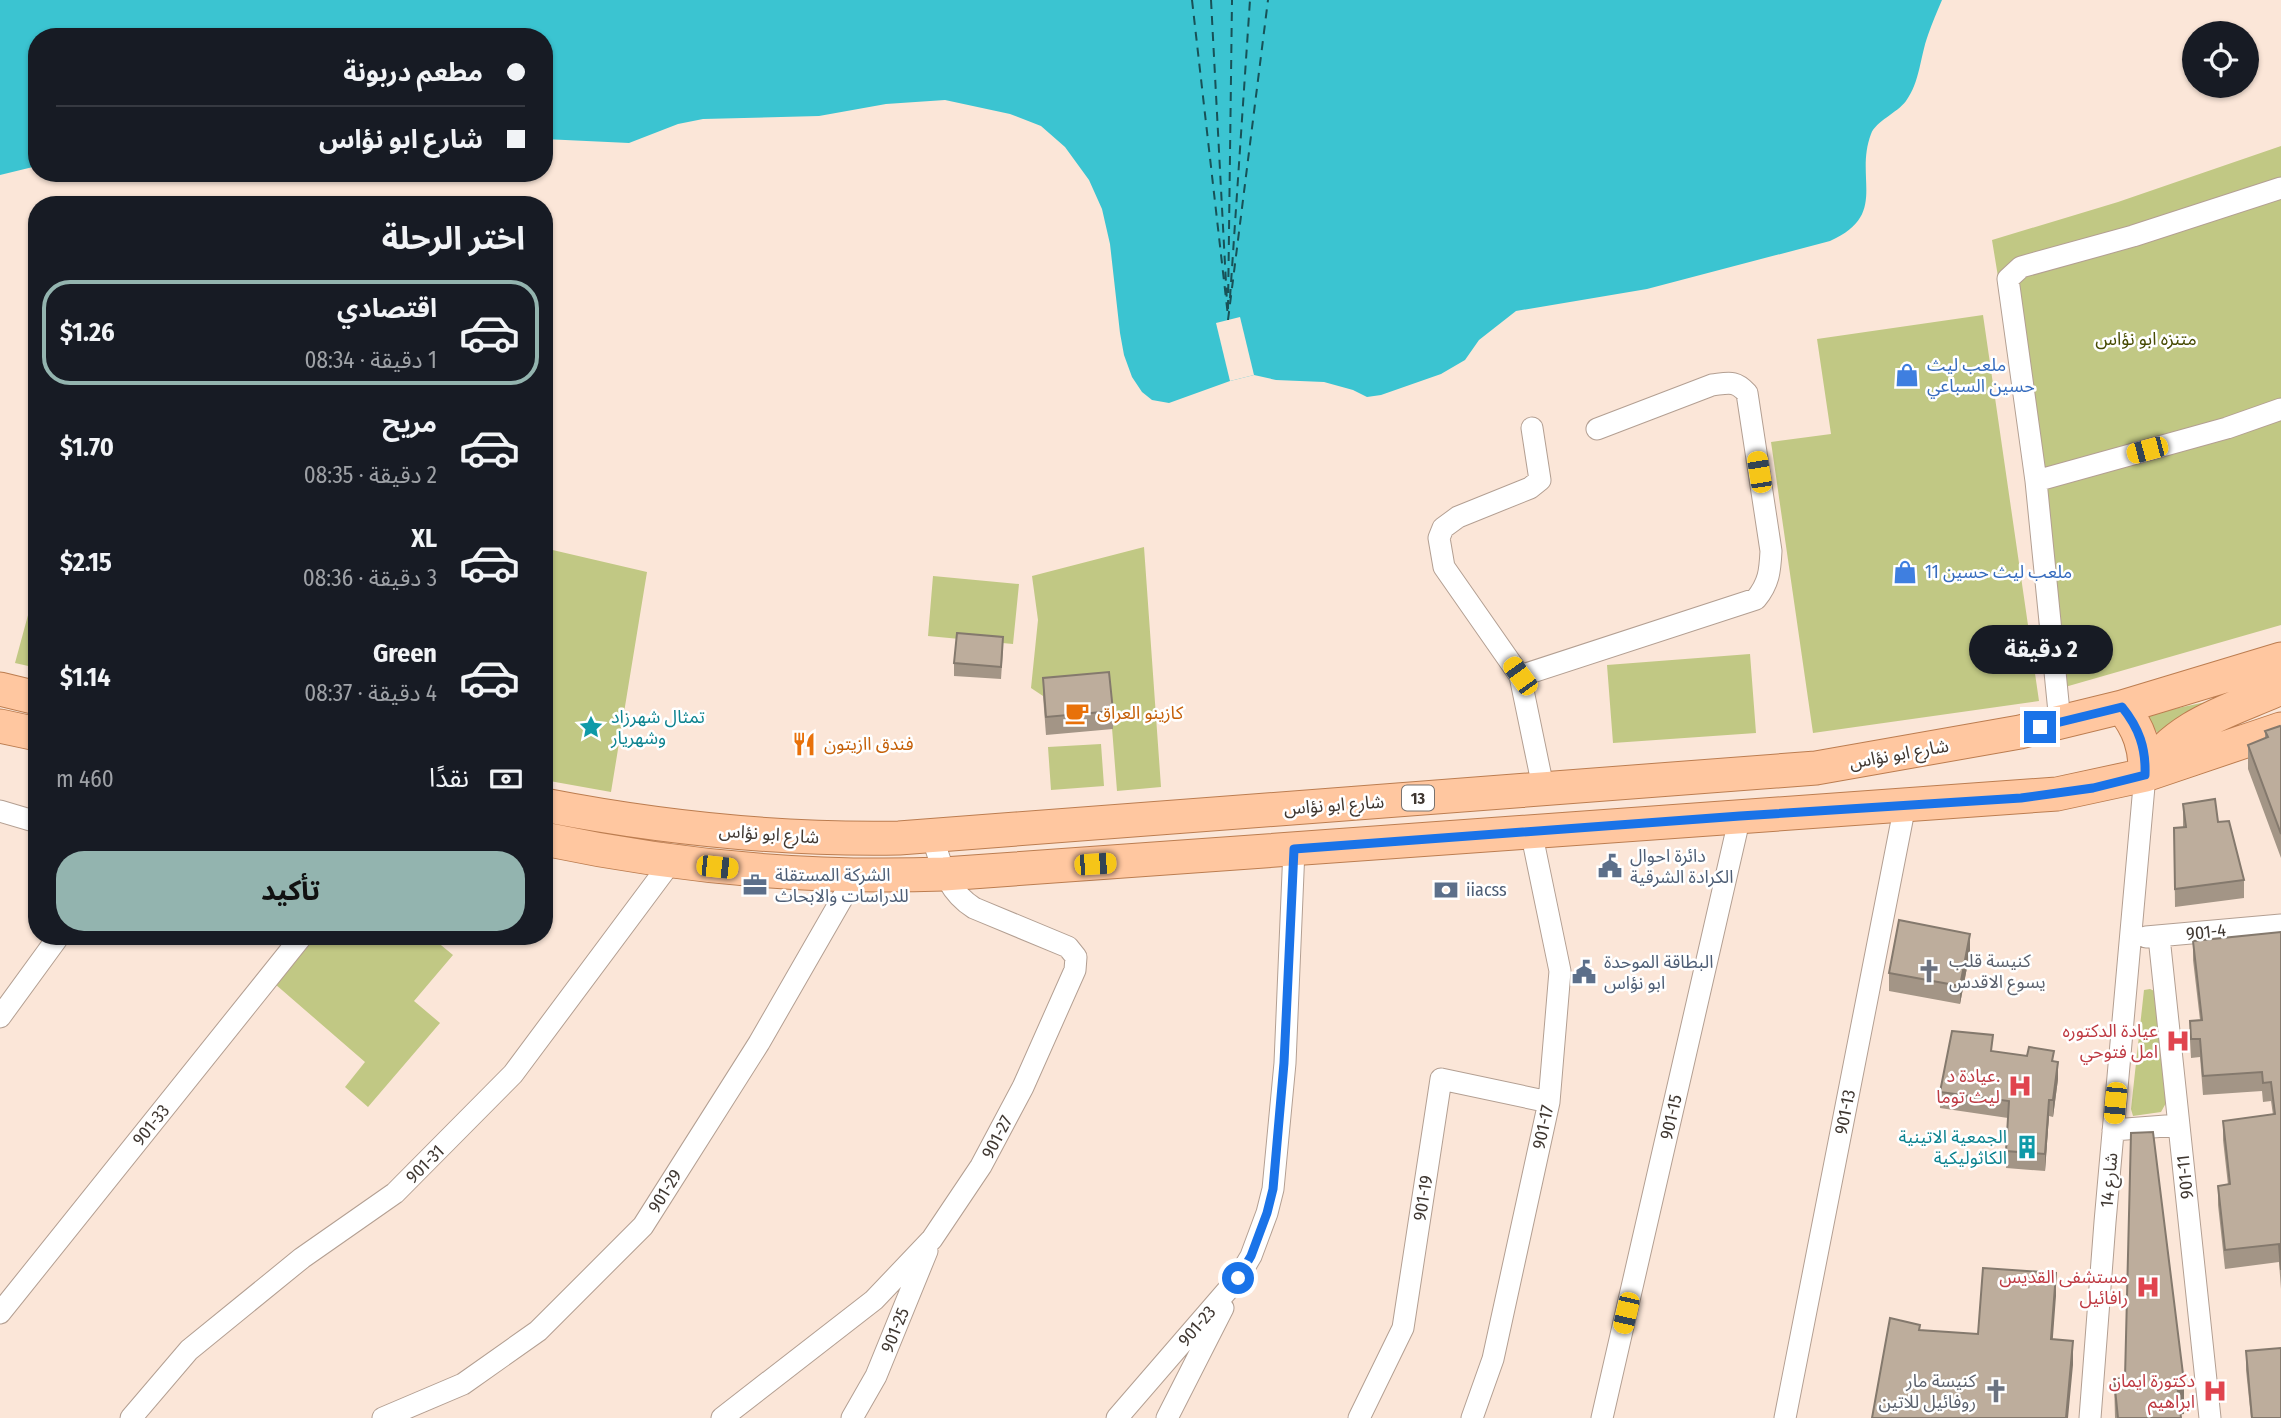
<!DOCTYPE html>
<html lang="ar">
<meta charset="utf-8">
<style>
:root{--surface:#171b24;--page:#242831;--text:#f1f3f6;--muted:#9ea1a6;--line:#363941;--accent:#93b4af}
body{margin:0;font-family:"Fira Sans Condensed","Noto Sans Arabic",sans-serif;background:var(--page);color:var(--text);direction:rtl;height:100vh;display:flex;flex-direction:column;font-size:26px;white-space:nowrap}
*{box-sizing:border-box;margin:0}
p{font-size:23px;color:var(--muted)}
.icon{flex:none;width:38px;height:38px;fill:none;stroke:currentColor;stroke-width:2;stroke-linecap:round;stroke-linejoin:round}
.map{position:relative;flex:1;overflow:hidden;direction:ltr}
.details{position:absolute;left:28px;top:196px;width:525px;height:749px;display:flex;flex-direction:column;background:var(--surface);border-radius:28px;box-shadow:0 2px 5px #0004;direction:rtl}
.details>*{flex:none}
.guide{position:absolute;left:28px;top:28px;width:525px;height:154px;border-radius:28px;box-shadow:0 2px 5px #0004;direction:rtl;display:grid;align-content:center;height:154px;padding:0 28px;background:var(--surface)}
.controls{position:absolute;left:2182px;top:21px;display:grid;gap:14px}
.controls a{display:grid;place-items:center;width:77px;height:77px;border-radius:50%;background:var(--surface);box-shadow:0 2px 5px #0004;font-size:35px}
.end{position:absolute;width:32px;height:32px;margin:-16px;border:9px solid #1a73e8;background:#fff;box-shadow:0 0 0 4px #fff}
.from{border-radius:50%}
.bubble{position:absolute;height:49px;border-radius:24px;background:var(--surface);box-shadow:0 2px 5px #0004;font-size:23px;font-weight:700;line-height:49px;text-align:center;direction:rtl}
.car{position:absolute;width:21px;height:42px;margin:-21px -10px;border-radius:9px;box-shadow:0 0 5px 2px #0007;background:linear-gradient(#f5c518 24%,#345 0 40%,#f5c518 0 76%,#345 0 86%,#f5c518 0)}
.guide b{display:flex;align-items:center;gap:24px;height:66px;font-size:26px}
.guide b+b{border-top:2px solid var(--line)}
.guide i{width:18px;height:18px;background:var(--text)}
ul{padding:0;list-style:none}
li{display:flex;align-items:center;gap:21px;height:105px;margin:0 14px 10px;padding:0 14px;border:4px solid transparent;border-radius:28px}
li div{flex:1}
li b{display:block;font-size:26px}
li em{font-style:normal;font-weight:700}
li.on{border-color:var(--accent)}
li>.icon{width:63px;height:63px;stroke-width:1.5}
h2{padding:0 28px;font-size:32px;line-height:84px}
.pay{display:flex;align-items:center;gap:18px;height:77px;padding:0 28px;font-size:26px}
.pay p{margin-inline-start:auto}
.button{display:flex;gap:14px;margin-top:auto;padding:14px 28px}
.button a{flex:1;height:80px;border-radius:28px;background:var(--accent);color:#111;font-size:28px;font-weight:700;line-height:80px;text-align:center}
.map>svg:first-child{display:block}
.green{fill:#c1c884}
.water{fill:#3bc4d1}
.pier{fill:#fbe6d8}
.lines{fill:none;stroke-linecap:round;stroke-linejoin:round}
.ferry{stroke:#185157;stroke-width:2;stroke-dasharray:9 7;stroke-linecap:butt}
.minor-casing{stroke:#b39f92;stroke-width:23}
.primary-casing{stroke:#bc7d50;stroke-width:35}
.minor{stroke:#fff;stroke-width:21}
.primary{stroke:#ffc7a0;stroke-width:33}
.wall{fill:#a39586}
.shaded-wall{fill:#84796d}
.building{fill:#bdad9c;stroke:#84796d;stroke-width:2}
.route{stroke:#1a73e8;stroke-width:9}
.labels{text-anchor:middle;stroke-width:5;stroke-linejoin:round;paint-order:stroke}
.shield{fill:#fff;stroke:#79736f;stroke-width:2}
.shield-label{font-size:16px;font-weight:bold;fill:#3f3731}
.park-label{font-size:18px;fill:#474b03;stroke:#fff}
.shop-label{font-size:18px;fill:#366cbe;stroke:#fff;text-anchor:start}
.food-label{font-size:18px;fill:#c56008;stroke:#fff;text-anchor:start}
.culture-label{font-size:18px;fill:#0d838f;stroke:#fff;text-anchor:start}
.street-label{font-size:18px;fill:#3f3731;stroke:#fff}
.service-label{font-size:18px;fill:#4e5e75;stroke:#fff;text-anchor:start}
.worship-label{font-size:18px;fill:#5b616d;stroke:#fff;text-anchor:start}
.health-label{font-size:18px;fill:#be3a42;stroke:#fff;text-anchor:end}
</style>
<div class="map">
<svg width="2281" height="1418" viewBox="0 0 2281 1418">
<rect width="100%" height="100%" fill="#fbe6d8"/>
<path class="green" d="M2281,146V625L2065,687L1992,240L2118,202Z
M1983,315L2039,701L1813,733L1771,442L1831,434L1817,339Z
M1144,547L1161,787L1117,791L1109,690L1043,696L1031,688L1038,620L1032,576Z
M544,548L647,572L611,792L544,780Z
M933,576L1019,584L1013,644L928,636Z
M37,582V668L15,663Z
M1750,654L1756,733L1613,743L1607,665Z
M2211,701L2163,741L2145,715Z
M1101,744L1104,786L1051,790L1048,747Z
M316,936H377L385,943L390,936H430L453,955L414,1001L440,1023L368,1107L345,1087L365,1062L275,984Z
M2150,989L2159,993L2166,1103L2161,1112L2133,1116L2131,1109L2144,990Z"/>
<path class="water" d="M0,0H1942C1937,12 1932,23 1928,35C1920,57 1920,82 1906,101C1897,113 1876,121 1871,134C1854,179 1889,215 1830,241L1647,289L1516,311L1479,340L1465,360L1441,374L1381,395L1367,397L1353,390L1324,382L1276,380L1254,375L1230,381L1169,403L1152,400L1142,392L1132,377L1124,355L1120,333L1110,244L1102,209L1089,180L1065,147L1041,126L1010,114L945,100L886,104L819,116L703,119L678,124L629,143L544,139V37H37V166L0,175Z"/>
<path class="pier" d="M1240,317L1254,375L1230,381L1216,323Z"/>
<g class="lines">
<path class="ferry" d="M1192,0L1228,316
M1211,0L1227,302
M1230,298L1250,0
M1228,309L1232,0
M1228,320L1268,0"/>
<g class="minor-casing">
<path id="minor" d="M1532,428L1540,480L1530,488L1458,517L1443,528L1439,538L1444,567L1520,676L1543,787
M2036,481L2227,428L2281,409
M1520,676L1756,599C1769,583 1770,571 1771,551L1747,393C1735,380 1729,383 1712,385L1597,429
M2060,722L2036,481L2008,279L2021,267L2133,236L2281,188
M0,811L37,822
M2146,937L2281,925
M2159,937L2210,1418
M0,1017L59,936
M2113,1130L2179,1125
M0,1313L302,936
M131,1418L189,1350L302,1258L395,1193L513,1074L671,862
M383,1418L463,1384L538,1331L643,1226L759,1043L855,876
M722,1418L874,1300L932,1239L981,1166L1023,1087L1075,970L1076,957L1068,947L974,908C946,890 942,866 932,836
M852,1418L876,1376L927,1251
M1117,1418L1238,1278L1251,1256L1267,1213L1273,1189L1285,1063L1294,849
M1167,1418L1223,1308
M1359,1418L1403,1328L1441,1079L1549,1102
M1472,1418L1493,1359L1549,1102L1560,971L1531,831
M1602,1418L1740,816
M1785,1418L1905,805
M2090,1418L2105,1222L2145,775"/>
</g>
<g class="primary-casing">
<path id="primary" d="M0,689L37,698
M2122,707C2139,728 2146,748 2145,775
M0,726L37,734
M2145,775C2173,725 2232,710 2281,688
M544,805C662,828 780,840 899,838L1816,768L2020,732L2122,707L2281,659
M544,839C676,867 810,879 944,874L2057,794L2145,775L2281,729"/>
</g>
<use href="#minor" class="minor"/>
<use href="#primary" class="primary"/>
</g>
<path class="wall" d="M1003,649L1001,679L954,676V663Z
M1043,678L1113,711V729L1046,735L1043,696Z
M2281,727V858L2248,769V745L2265,738V731Z
M2183,804L2218,822L2244,880V898L2175,907L2174,828L2183,827Z
M2281,932V1289L2279,1262L2225,1269L2218,1205V1186L2228,1185L2223,1140V1121L2273,1115L2271,1101L2263,1102L2262,1091L2203,1095L2200,1057L2191,1058L2190,1040V1021L2200,1020L2193,960V941Z
M1970,952L1960,1004L1889,991V973Z
M1993,1052L2054,1061L2058,1079L2053,1117L2049,1116L2045,1171L2006,1168L2008,1118L1940,1108V1092Z
M2246,1351L2281,1418H2251L2246,1370Z
M2114,1379L2184,1414H2180L2181,1418H2115Z"/>
<path class="shaded-wall" d="M1970,934V952L1960,1004V986Z
M2058,1062V1079L2053,1117V1100Z
M2049,1100V1116L2045,1171V1154Z
M2056,1273V1296L2051,1363V1339Z
M2073,1341V1365L2068,1418H2066Z
M2184,1382V1414L2177,1415V1384Z"/>
<path class="building" d="M957,633L1003,637L1001,667L954,663Z
M1109,672L1113,711L1046,717L1043,678Z
M2280,726L2281,727V834L2248,745L2268,737L2265,731Z
M2215,799L2218,822L2229,821L2244,880L2175,889L2174,828L2186,827L2183,804Z
M1899,920L1970,934L1960,986L1889,973Z
M2281,932V1270L2279,1244L2225,1250L2218,1186L2230,1184L2223,1121L2275,1114L2271,1082L2263,1083L2262,1072L2203,1076L2200,1039H2191L2190,1021L2202,1020L2193,941Z
M1952,1031L1993,1035L1991,1051L2027,1056L2029,1047L2054,1051L2052,1061L2058,1062L2053,1100H2049L2045,1154L2006,1151L2009,1101L1940,1092Z
M2153,1132L2184,1382L2177,1384L2181,1418H2118L2114,1379L2125,1378L2131,1133Z
M1983,1268L2056,1273L2051,1339L2073,1341L2066,1418H1872L1890,1318L1920,1325L1919,1330L1978,1334Z
M2281,1348V1418H2252L2246,1351Z"/>
<g class="lines">
<path class="route" d="M1238,1278L1251,1256L1267,1213L1273,1189L1284,1063L1294,849L1740,816L2021,798L2093,788L2145,775C2146,748 2139,728 2122,707L2040,727"/>
</g>
<defs>
<g id="shop-bare" transform="scale(1.89)"><path d="M-5-2.5h2.3a2.7 3.5 0 0 1 5.4 0H5L5.5 6h-11ZM-1.5-2.5h3a1.5 2.3 0 0 0-3 0Z" fill="#3f7fe0" stroke="#fff" stroke-width="2.5" paint-order="stroke"/></g>
<g id="cafe-bare" transform="scale(1.89)"><path d="M-5.5-4.5H6V0H3Q3 3.5 0 3.5H-2.5Q-5.5 3.5-5.5 0ZM3-3.2v2h1.7v-2ZM-6 4.5H4V6H-6Z" fill="#e8710a" stroke="#fff" stroke-width="2.5" paint-order="stroke"/></g>
<g id="sight-bare" transform="scale(1.89)"><path d="M0-6L1.8-2.2L6-1.7L2.9 1.2L3.7 5.4L0 3.3L-3.7 5.4L-2.9 1.2L-6-1.7L-1.8-2.2Z" fill="#0f9aa8" stroke="#fff" stroke-width="2.5" paint-order="stroke"/></g>
<g id="restaurant-bare" transform="scale(1.89)"><path d="M-5-6h1v4h1v-4h1v4h1v-4h1v5L-1.5 .5V6h-2V.5L-5-1ZM5-6V6H3V1.5H1.5Q1.5-4 5-6Z" fill="#e8710a" stroke="#fff" stroke-width="2.5" paint-order="stroke"/></g>
<g id="civic-bare" transform="scale(1.89)"><path d="M-.6-6.5H3V-4.5H.6V-3L4-1V1h2V6H-6V1h2V-1L-.6-3ZM-1.2 2.5V6h2.4V2.5Z" fill="#5c6f8a" stroke="#fff" stroke-width="2.5" paint-order="stroke"/></g>
<g id="office-bare" transform="scale(1.89)"><path d="M-6-3h4V-5.5h4V-3h4V5H-6ZM-1-4.5V-3h2v-1.5ZM-6 0V1H6V0Z" fill="#5c6f8a" stroke="#fff" stroke-width="2.5" paint-order="stroke"/></g>
<g id="bank-bare" transform="scale(1.89)"><path d="M-6-4H6V4H-6ZM0-2.3a2.3 2.3 0 1 0 0 4.6a2.3 2.3 0 1 0 0-4.6Z" fill="#5c6f8a" stroke="#fff" stroke-width="2.5" paint-order="stroke"/></g>
<g id="church-bare" transform="scale(1.89)"><path d="M-1.2-6h2.4v3.5h3.3v2.4h-3.3V6h-2.4V-.1h-3.3v-2.4h3.3Z" fill="#6b7280" stroke="#fff" stroke-width="2.5" paint-order="stroke"/></g>
<g id="hospital-bare" transform="scale(1.89)"><path d="M-5-5h3v3.5h4V-5h3V5h-3V1.5h-4V5h-3Z" fill="#e0444e" stroke="#fff" stroke-width="2.5" paint-order="stroke"/></g>
<g id="building-bare" transform="scale(1.89)"><path d="M-4-6H4V6H1V3H-1V6H-4ZM-2.5-4.3h1.7v1.8h-1.7ZM.8-4.3h1.7v1.8H.8ZM-2.5-1h1.7V.8h-1.7ZM.8-1h1.7V.8H.8Z" fill="#0f9aa8" stroke="#fff" stroke-width="2.5" paint-order="stroke"/></g>
</defs>
<g fill-rule="evenodd">
<use href="#shop-bare" x="1907" y="375"/>
<use href="#shop-bare" x="1905" y="572"/>
<use href="#cafe-bare" x="1077" y="713"/>
<use href="#sight-bare" x="591" y="727"/>
<use href="#restaurant-bare" x="804" y="744"/>
<use href="#civic-bare" x="1610" y="866"/>
<use href="#office-bare" x="755" y="885"/>
<use href="#bank-bare" x="1446" y="890"/>
<use href="#church-bare" x="1929" y="971"/>
<use href="#civic-bare" x="1584" y="972"/>
<use href="#hospital-bare" x="2178" y="1041"/>
<use href="#hospital-bare" x="2020" y="1086"/>
<use href="#building-bare" x="2027" y="1147"/>
<use href="#hospital-bare" x="2148" y="1287"/>
<use href="#church-bare" x="1996" y="1391"/>
<use href="#hospital-bare" x="2215" y="1391"/>
</g>
<g class="labels">
<rect class="shield" x="1402" y="785.5" width="32" height="25" rx="5"/>
<g class="shield-label">
<text x="1418" y="804">13</text>
</g>
<g class="park-label">
<text x="2146" y="345">متنزه ابو نؤاس</text>
</g>
<g class="shop-label">
<text x="1927" y="371">ملعب ليث<tspan x="1927" dy="21">حسين السباعي</tspan></text>
<text x="1925" y="578">ملعب ليث حسين 11</text>
</g>
<g class="food-label">
<text x="1097" y="719">كازينو العراق</text>
<text x="824" y="750">فندق اازيتون</text>
</g>
<g class="culture-label">
<text x="611" y="723">تمثال شهرزاد<tspan x="611" dy="21">وشهريار</tspan></text>
<text x="2007" y="1143" text-anchor="end">الجمعية الاتينية<tspan x="2007" dy="21">الكاثوليكية</tspan></text>
</g>
<g class="street-label">
<text transform="translate(1899 754) rotate(-10)" y="6">شارع ابو نؤاس</text>
<text transform="translate(1334 805) rotate(-4)" y="6">شارع ابو نؤاس</text>
<text transform="translate(769 834) rotate(4)" y="6">شارع ابو نؤاس</text>
<text transform="translate(2206 932) rotate(-6)" y="6">901-4</text>
<text transform="translate(1845 1112) rotate(-79)" y="6">901-13</text>
<text transform="translate(1671 1117) rotate(-77)" y="6">901-15</text>
<text transform="translate(151 1125) rotate(-51)" y="6">901-33</text>
<text transform="translate(1543 1127) rotate(-78)" y="6">901-17</text>
<text transform="translate(997 1137) rotate(-62)" y="6">901-27</text>
<text transform="translate(425 1164) rotate(-45)" y="6">901-31</text>
<text transform="translate(2185 1177) rotate(-96)" y="6">901-11</text>
<text transform="translate(2109 1180) rotate(-85)" y="6">شارع 14</text>
<text transform="translate(665 1191) rotate(-58)" y="6">901-29</text>
<text transform="translate(1423 1198) rotate(-81)" y="6">901-19</text>
<text transform="translate(1197 1326) rotate(-49)" y="6">901-23</text>
<text transform="translate(895 1330) rotate(-68)" y="6">901-25</text>
</g>
<g class="service-label">
<text x="1630" y="862">دائرة احوال<tspan x="1630" dy="21">الكرادة الشرقية</tspan></text>
<text x="775" y="881">الشركة المستقلة<tspan x="775" dy="21">للدراسات والابحاث</tspan></text>
<text x="1466" y="896">iiacss</text>
<text x="1604" y="968">البطاقة الموحدة<tspan x="1604" dy="21">ابو نؤاس</tspan></text>
</g>
<g class="worship-label">
<text x="1949" y="967">كنيسة قلب<tspan x="1949" dy="21">يسوع الاقدس</tspan></text>
<text x="1976" y="1387" text-anchor="end">كنيسة مار<tspan x="1976" dy="21">روفائيل للاتين</tspan></text>
</g>
<g class="health-label">
<text x="2158" y="1037">عيادة الدكتوره<tspan x="2158" dy="21">امل فتوحي</tspan></text>
<text x="2000" y="1082">عيادة د.<tspan x="2000" dy="21">ليث توما</tspan></text>
<text x="2128" y="1283">مستشفى القديس<tspan x="2128" dy="21">رافائيل</tspan></text>
<text x="2195" y="1387">دكتورة ايمان<tspan x="2195" dy="21">ابراهيم</tspan></text>
</g>
</g>
</svg>
<div class="controls">
<a><svg class="icon" aria-label="locate" viewBox="0 0 24 24"><circle cx="12" cy="12" r="6"/><path d="M12 2v4M12 18v4M2 12h4M18 12h4"/></svg></a>
</div>
<i class="end from" style="left:1238px;top:1278px"></i>
<i class="end" style="left:2040px;top:727px"></i>
<div class="bubble" style="left:1969px;top:625px;width:144px">2 دقيقة</div>
<i class="car" style="left:2147px;top:450px;rotate:255deg"></i>
<i class="car" style="left:1759px;top:472px;rotate:351deg"></i>
<i class="car" style="left:1520px;top:676px;rotate:324deg"></i>
<i class="car" style="left:1095px;top:864px;rotate:86deg"></i>
<i class="car" style="left:717px;top:867px;rotate:96deg"></i>
<i class="car" style="left:2115px;top:1103px;rotate:185deg"></i>
<i class="car" style="left:1626px;top:1313px;rotate:193deg"></i>
<div class="guide">
<b><i class="from"></i>مطعم دربونة</b>
<b><i></i>شارع ابو نؤاس</b>
</div>
<section class="details">
<h2>اختر الرحلة</h2>
<ul>
<li class="on"><svg class="icon" aria-label="car" viewBox="0 0 24 24"><path d="M5 17H2v-5l4-1 3-4h7l3 4 3 1v5h-3M9 17h6M6 11h13"/><circle cx="7" cy="17" r="2"/><circle cx="17" cy="17" r="2"/></svg><div><b>اقتصادي</b><p>1 دقيقة · 08:34</p></div><em>$1.26</em></li>
<li><svg class="icon" aria-label="car" viewBox="0 0 24 24"><path d="M5 17H2v-5l4-1 3-4h7l3 4 3 1v5h-3M9 17h6M6 11h13"/><circle cx="7" cy="17" r="2"/><circle cx="17" cy="17" r="2"/></svg><div><b>مريح</b><p>2 دقيقة · 08:35</p></div><em>$1.70</em></li>
<li><svg class="icon" aria-label="car" viewBox="0 0 24 24"><path d="M5 17H2v-5l4-1 3-4h7l3 4 3 1v5h-3M9 17h6M6 11h13"/><circle cx="7" cy="17" r="2"/><circle cx="17" cy="17" r="2"/></svg><div><b>XL</b><p>3 دقيقة · 08:36</p></div><em>$2.15</em></li>
<li><svg class="icon" aria-label="car" viewBox="0 0 24 24"><path d="M5 17H2v-5l4-1 3-4h7l3 4 3 1v5h-3M9 17h6M6 11h13"/><circle cx="7" cy="17" r="2"/><circle cx="17" cy="17" r="2"/></svg><div><b>Green</b><p>4 دقيقة · 08:37</p></div><em>$1.14</em></li>
</ul>
<div class="pay"><svg class="icon" aria-label="cash" viewBox="0 0 24 24"><path d="M3 7h18v10H3z"/><circle cx="12" cy="12" r="2"/></svg>نقدًا<p>460 m</p></div>
<div class="button"><a>تأكيد</a></div>
</section>
</div>
